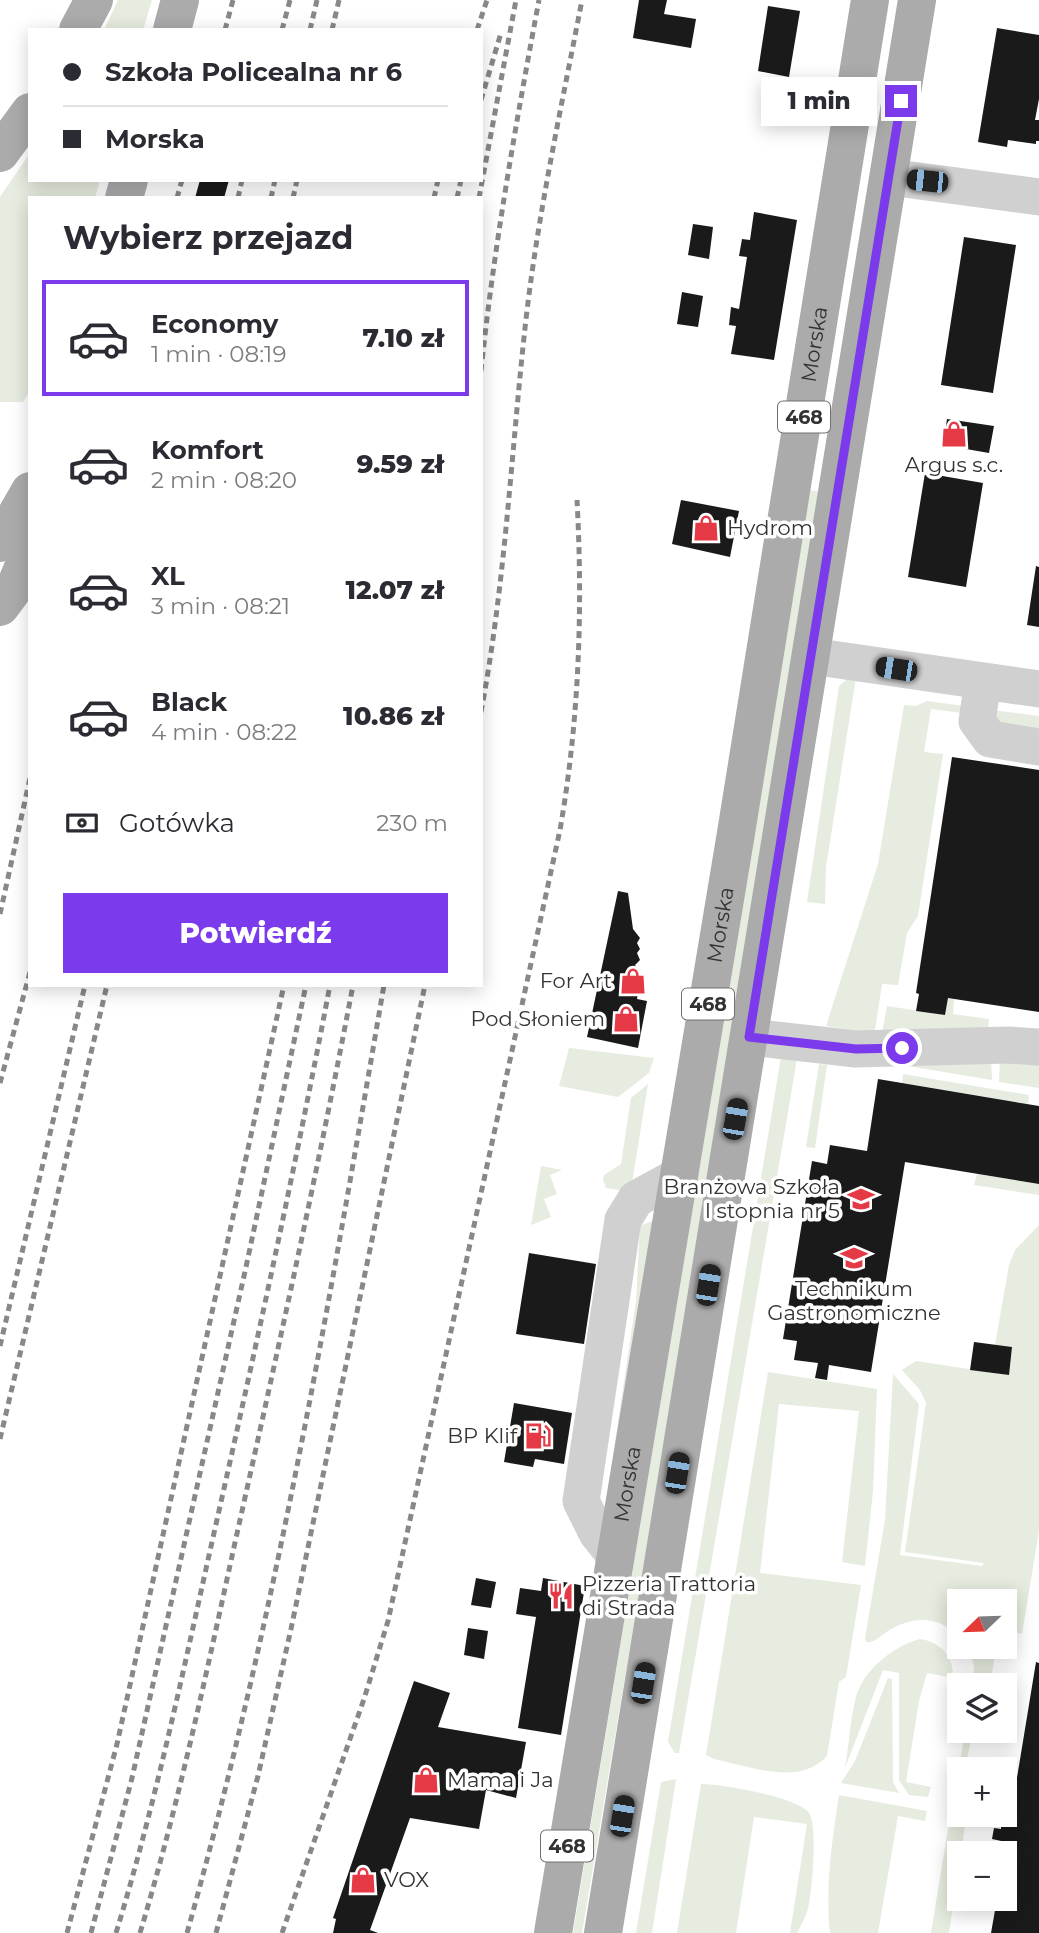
<!DOCTYPE html>
<html lang="pl">
<meta charset="utf-8">
<style>
:root{--surface:#fff;--page:#f7f7f7;--text:#2b2b33;--muted:#7c7c81;--line:#e1e1e2;--accent:#7c3aed}
body{margin:0;font-family:Montserrat,sans-serif;background:var(--page);color:var(--text);height:100vh;display:flex;flex-direction:column;font-size:26px;white-space:nowrap}
*{box-sizing:border-box;margin:0}
p{font-size:23px;color:var(--muted)}
.icon{flex:none;width:38px;height:38px;fill:none;stroke:currentColor;stroke-width:2;stroke-linecap:round;stroke-linejoin:round}
.map{position:relative;flex:1;overflow:hidden}
.drawer{position:absolute;left:28px;top:196px;width:455px;height:791px;display:flex;flex-direction:column;background:var(--surface);border-radius:0px;box-shadow:0 4px 18px #0003}
.drawer>*{flex:none}
.hud{position:absolute;left:28px;top:28px;width:455px;height:154px;border-radius:0px;box-shadow:0 4px 18px #0003;display:grid;align-content:center;height:154px;padding:0 35px;background:var(--surface)}
.needle{width:46px;rotate:247deg}
.buttons{position:absolute;left:947px;top:1589px;display:grid;gap:14px}
.buttons a{display:grid;place-items:center;width:70px;height:70px;border-radius:0px;background:var(--surface);box-shadow:0 4px 18px #0003;font-size:35px}
.end{position:absolute;width:32px;height:32px;margin:-16px;border:9px solid #7c3aed;background:#fff;box-shadow:0 0 0 4px #fff}
.from{border-radius:50%}
.bubble{position:absolute;height:49px;border-radius:0px;background:var(--surface);box-shadow:0 4px 18px #0003;font-size:23px;font-weight:800;line-height:49px;text-align:center}
.car{position:absolute;width:21px;height:42px;margin:-21px -10px;border-radius:9px;box-shadow:0 0 5px 2px #0007;background:linear-gradient(#222 24%,#8ab4d8 0 40%,#222 0 76%,#8ab4d8 0 86%,#222 0)}
.hud b{display:flex;align-items:center;gap:24px;height:66px;font-size:26px}
.hud b+b{border-top:2px solid var(--line)}
.hud i{width:18px;height:18px;background:var(--text)}
ul{padding:0;list-style:none}
li{display:flex;align-items:center;gap:21px;height:116px;margin:0 14px 10px;padding:0 21px;border:4px solid transparent;border-radius:0px}
li div{flex:1}
li b{display:block;font-size:26px}
li em{font-style:normal;font-weight:800}
li.selected{border-color:var(--accent)}
li>.icon{width:63px;height:63px;stroke-width:1.5}
h2{padding:0 35px;font-size:32px;line-height:84px}
.pay{display:flex;align-items:center;gap:18px;height:77px;padding:0 35px;font-size:26px}
.pay p{margin-inline-start:auto}
.primary-button{display:flex;gap:14px;margin-top:auto;padding:14px 35px}
.primary-button a{flex:1;height:80px;border-radius:0px;background:var(--accent);color:#fff;font-size:28px;font-weight:800;line-height:80px;text-align:center}
.map>svg:first-child{display:block}
.green{fill:#e6ecdf}
.building{fill:#1a1a1a}
.lines{fill:none;stroke-linecap:round;stroke-linejoin:round}
.minor{stroke:#d0d0d0;stroke-width:37}
.major{stroke:#ababab;stroke-width:38}
.rail{stroke:#888;stroke-width:5;stroke-dasharray:7 5;stroke-linecap:butt}
.route{stroke:#7c3aed;stroke-width:9}
.labels{text-anchor:middle;stroke-width:7;stroke-linejoin:round;paint-order:stroke}
.shield{fill:#fff;stroke:#707070;stroke-width:2}
.shield-label{font-size:19px;font-weight:bold;fill:#333}
.street-label{font-size:21px;fill:#333;stroke:#fff}
.poi-label{font-size:21px;fill:#333;stroke:#fff;text-anchor:start}
</style>
<div class="map">
<svg width="1039" height="1933" viewBox="0 0 1039 1933">
<rect width="100%" height="100%" fill="#fff"/>
<path class="green" d="M118,0H152L143,30H104Z
M30,153V180H100L95,198H30V391L23,402H0V197Z
M810,490L820,492L721,1106L582,1933H573Z
M857,671L826,867L825,904L807,902L839,686Z
M927,701L964,706L962,713L931,709L924,752L943,754L918,916L907,933L898,985L882,984L875,1030L871,1033L826,1026L878,864L904,705L916,706Z
M992,710L1039,716V735L1004,729Z
M948,998L954,999L953,1014L989,1019L988,1031L881,1038L887,1006L945,1015Z
M569,1048L654,1058L649,1073L618,1097L559,1086Z
M782,1051L798,1053L679,1753H675L668,1742Z
M1000,1057L1039,1061V1088L999,1082Z
M991,1058L992,1080L895,1064Z
M819,1064L827,1065L815,1148L806,1147Z
M903,1074L1029,1095L1028,1104L902,1083Z
M648,1084L632,1183L620,1190L606,1188L603,1179L604,1175L621,1164L631,1098Z
M541,1166L562,1170L550,1175L557,1194L544,1199L551,1217L531,1225Z
M977,1174L1039,1184V1195L974,1185Z
M657,1219L605,1509L636,1301L640,1226Z
M1039,1225V1531L1022,1634L1005,1631L1004,1601H959V1637C937,1614 910,1616 885,1633C878,1638 874,1643 866,1642L865,1638L885,1520L893,1374L919,1404L900,1555L982,1566L984,1563L905,1552L926,1403L920,1390L902,1370L916,1361L1008,1375L1012,1347L995,1345L1009,1265L1015,1250Z
M768,1372L877,1389L873,1491L865,1566L842,1562L859,1411L779,1404L760,1573L861,1585L846,1677L839,1682L827,1756C799,1787 749,1766 714,1759L706,1755Z
M920,1639C941,1642 954,1657 953,1678L927,1673L919,1701L906,1782L931,1787L928,1797L909,1795L899,1780V1673L883,1670L845,1768C849,1745 850,1720 856,1697C864,1669 894,1646 920,1639Z
M974,1652L995,1655L990,1685H972L974,1667L971,1655Z
M888,1678L892,1679L893,1782L899,1793L841,1783L855,1761Z
M965,1731H973L965,1769H959V1789L955,1792Z
M676,1779L652,1933H636L661,1782Z
M701,1784C722,1784 797,1797 809,1813C818,1824 812,1893 808,1908C806,1917 801,1925 797,1933H790L807,1824L754,1817L736,1933H677Z
M839,1795L927,1811L925,1821L898,1816L878,1933H830C825,1887 832,1841 839,1795Z
M950,1816L966,1819L949,1933H931Z"/>
<path class="building" d="M639,0H667L664,14L696,19L691,48L633,38Z
M768,6L800,11L789,77L758,71Z
M997,28L1039,35V99L1035,120H1039V141H1036V144L1008,140L1007,147L978,142Z
M200,180H229L224,198H195Z
M754,212L797,220L774,360L731,354L736,326L729,325L731,307L739,309L747,257L739,256L742,239L750,240Z
M693,224L713,227L709,259L688,255Z
M964,237L1016,245L993,393L941,385Z
M682,292L703,296L698,327L677,324Z
M947,419L994,426L989,453L943,445Z
M925,473L983,483L966,587L908,577Z
M681,500L739,511L730,557L672,544Z
M1036,566L1039,567V627L1027,625Z
M952,757L1039,770V1012L948,998L945,1015L916,1011L919,994L916,993Z
M618,891L628,893L633,929L640,938L637,943L640,949L637,953L640,960L635,965L641,977L637,999L647,1001L638,1048L587,1037Z
M878,1079L1039,1106V1184L905,1162L871,1372L829,1365L827,1380L815,1378L818,1363L794,1360L797,1341L783,1339L812,1161L827,1164L830,1145L867,1151Z
M529,1253L596,1264L584,1344L516,1334Z
M974,1342L1012,1347L1009,1375L970,1370Z
M514,1403L572,1413L564,1464L535,1459L533,1467L504,1462Z
M476,1578L496,1582L491,1608L471,1605Z
M543,1578L585,1586L561,1735L518,1728L536,1617L516,1614L520,1588L541,1591Z
M468,1628L488,1631L484,1659L464,1655Z
M1036,1662L1039,1663V1933H991L997,1899H1004L1006,1842L992,1839L994,1828L1001,1829V1815H1004V1795L1014,1796Z
M414,1681L450,1693L438,1727L526,1742L516,1798L486,1790L479,1829L410,1818L370,1930L378,1933H333L336,1919L333,1918Z"/>
<g class="lines">
<path class="minor" d="M889,177L1039,197
M811,656L1039,689
M983,682L977,721L990,739L1039,747
M749,1037L856,1049L1008,1045L1039,1047
M616,1557L597,1533L581,1501L623,1220L636,1199L680,1175"/>
<g class="major">
<path d="M78,30L94,0"/>
<path d="M172,30L180,0"/>
<path d="M0,153L30,112"/>
<path d="M124,198L129,180"/>
<path d="M0,543L30,491"/>
<path d="M0,607L15,587L30,551"/>
<path id="s1" d="M553,1933L736,833L870,0"/>
<path d="M603,1933L917,0"/>
</g>
<path class="rail" d="M225,30L233,0
M282,30L290,0
M310,30L317,0
M332,30L339,0
M477,30L487,0
M481,100L501,33
M177,198L182,180
M238,198L242,180
M271,198L275,180
M293,198L297,180
M434,198L438,180
M457,198L461,180
M479,198L516,0
M481,371C494,246 516,123 539,0
M481,712C505,585 511,456 525,328C537,218 561,109 582,0
M0,914L30,778
M0,1083L30,972
M0,1346L85,985
M0,1439L107,985
M67,1933L117,1744L284,985
M91,1933L132,1778L246,1267L306,985
M116,1933C156,1802 184,1667 214,1533C255,1351 295,1169 330,985
M140,1933C179,1803 207,1670 236,1538C277,1354 318,1170 353,985
M187,1933C275,1620 329,1305 384,985
M216,1933L258,1776L291,1629L425,985
M282,1933L364,1699L388,1621L560,830C579,721 583,610 577,500"/>
</g>
<g class="lines">
<path class="route" d="M901,101L749,1037L856,1049L902,1048"/>
</g>
<defs>
<g id="shop-bare" transform="scale(2.1)"><path d="M-5-2.5h2.3a2.7 3.5 0 0 1 5.4 0H5L5.5 6h-11ZM-1.5-2.5h3a1.5 2.3 0 0 0-3 0Z" fill="#e63946" stroke="#fff" stroke-width="2.5" paint-order="stroke"/></g>
<g id="school-bare" transform="scale(2.1)"><path d="M0-5L7-2L0 1L-7-2ZM-4 1L0 2.5L4 1V4Q0 6-4 4Z" fill="#e63946" stroke="#fff" stroke-width="2.5" paint-order="stroke"/></g>
<g id="fuel-bare" transform="scale(2.1)"><path d="M-5.5-6h7V0h2V4h1.3V-2.5L3-4.5l.8-.8L6-3V5H2.5V1h-1V6h-7ZM-4.2-4.7v3.2H.2V-4.7Z" fill="#e63946" stroke="#fff" stroke-width="2.5" paint-order="stroke"/></g>
<g id="restaurant-bare" transform="scale(2.1)"><path d="M-5-6h1v4h1v-4h1v4h1v-4h1v5L-1.5 .5V6h-2V.5L-5-1ZM5-6V6H3V1.5H1.5Q1.5-4 5-6Z" fill="#e63946" stroke="#fff" stroke-width="2.5" paint-order="stroke"/></g>
</defs>
<g fill-rule="evenodd">
<use href="#shop-bare" x="954" y="434"/>
<use href="#shop-bare" x="706" y="528"/>
<use href="#shop-bare" x="633" y="981"/>
<use href="#shop-bare" x="626" y="1019"/>
<use href="#school-bare" x="861" y="1199"/>
<use href="#school-bare" x="854" y="1258"/>
<use href="#fuel-bare" x="538" y="1436"/>
<use href="#restaurant-bare" x="561" y="1596"/>
<use href="#shop-bare" x="426" y="1780"/>
<use href="#shop-bare" x="363" y="1880"/>
</g>
<g class="labels">
<g class="shield">
<rect x="778" y="401.5" width="52" height="31" rx="5"/>
<rect x="682" y="988.5" width="52" height="31" rx="5"/>
<rect x="541" y="1830.5" width="52" height="31" rx="5"/>
</g>
<g class="shield-label">
<text x="804" y="424">468</text>
<text x="708" y="1011">468</text>
<text x="567" y="1853">468</text>
</g>
<g class="street-label">
<text dy="7" stroke="none"><textPath href="#s1" startOffset="1610">Morska</textPath></text>
<text dy="7" stroke="none"><textPath href="#s1" startOffset="1022">Morska</textPath></text>
<text dy="7" stroke="none"><textPath href="#s1" startOffset="455">Morska</textPath></text>
</g>
<g class="poi-label">
<text x="954" y="472" text-anchor="middle">Argus s.c.</text>
<text x="727" y="535">Hydrom</text>
<text x="612" y="988" text-anchor="end">For Art</text>
<text x="605" y="1026" text-anchor="end">Pod Słoniem</text>
<text x="840" y="1194" text-anchor="end">Branżowa Szkoła<tspan x="840" dy="24">I stopnia nr 5</tspan></text>
<text x="854" y="1296" text-anchor="middle">Technikum<tspan x="854" dy="24">Gastronomiczne</tspan></text>
<text x="517" y="1443" text-anchor="end">BP Klif</text>
<text x="582" y="1591">Pizzeria Trattoria<tspan x="582" dy="24">di Strada</tspan></text>
<text x="447" y="1787">Mama i Ja</text>
<text x="384" y="1887">VOX</text>
</g>
</g>
</svg>
<div class="buttons">
<a><svg class="needle" viewBox="-14 -14 28 28"><path d="M0-13l5 13h-10z" fill="#e53935"/><path d="M0 13l5-13h-10z" fill="#7c7c81"/></svg></a>
<a><svg class="icon" aria-label="layers" viewBox="0 0 24 24"><path d="M12 4l9 5-9 5-9-5zM3 14l9 5 9-5"/></svg></a>
<a>+</a>
<a>−</a>
</div>
<i class="end from" style="left:902px;top:1048px"></i>
<i class="end" style="left:901px;top:101px"></i>
<div class="bubble" style="left:761px;top:77px;width:116px">1 min</div>
<i class="car" style="left:927px;top:181px;rotate:276deg"></i>
<i class="car" style="left:896px;top:669px;rotate:279deg"></i>
<i class="car" style="left:735px;top:1119px;rotate:10deg"></i>
<i class="car" style="left:708px;top:1285px;rotate:9deg"></i>
<i class="car" style="left:677px;top:1473px;rotate:9deg"></i>
<i class="car" style="left:643px;top:1683px;rotate:9deg"></i>
<i class="car" style="left:622px;top:1816px;rotate:9deg"></i>
<div class="hud">
<b><i class="from"></i>Szkoła Policealna nr 6</b>
<b><i></i>Morska</b>
</div>
<section class="drawer">
<h2>Wybierz przejazd</h2>
<ul>
<li class="selected"><svg class="icon" aria-label="car" viewBox="0 0 24 24"><path d="M5 17H2v-5l4-1 3-4h7l3 4 3 1v5h-3M9 17h6M6 11h13"/><circle cx="7" cy="17" r="2"/><circle cx="17" cy="17" r="2"/></svg><div><b>Economy</b><p>1 min · 08:19</p></div><em>7.10 zł</em></li>
<li><svg class="icon" aria-label="car" viewBox="0 0 24 24"><path d="M5 17H2v-5l4-1 3-4h7l3 4 3 1v5h-3M9 17h6M6 11h13"/><circle cx="7" cy="17" r="2"/><circle cx="17" cy="17" r="2"/></svg><div><b>Komfort</b><p>2 min · 08:20</p></div><em>9.59 zł</em></li>
<li><svg class="icon" aria-label="car" viewBox="0 0 24 24"><path d="M5 17H2v-5l4-1 3-4h7l3 4 3 1v5h-3M9 17h6M6 11h13"/><circle cx="7" cy="17" r="2"/><circle cx="17" cy="17" r="2"/></svg><div><b>XL</b><p>3 min · 08:21</p></div><em>12.07 zł</em></li>
<li><svg class="icon" aria-label="car" viewBox="0 0 24 24"><path d="M5 17H2v-5l4-1 3-4h7l3 4 3 1v5h-3M9 17h6M6 11h13"/><circle cx="7" cy="17" r="2"/><circle cx="17" cy="17" r="2"/></svg><div><b>Black</b><p>4 min · 08:22</p></div><em>10.86 zł</em></li>
</ul>
<div class="pay"><svg class="icon" aria-label="cash" viewBox="0 0 24 24"><path d="M3 7h18v10H3z"/><circle cx="12" cy="12" r="2"/></svg>Gotówka<p>230 m</p></div>
<div class="primary-button"><a>Potwierdź</a></div>
</section>
</div>
